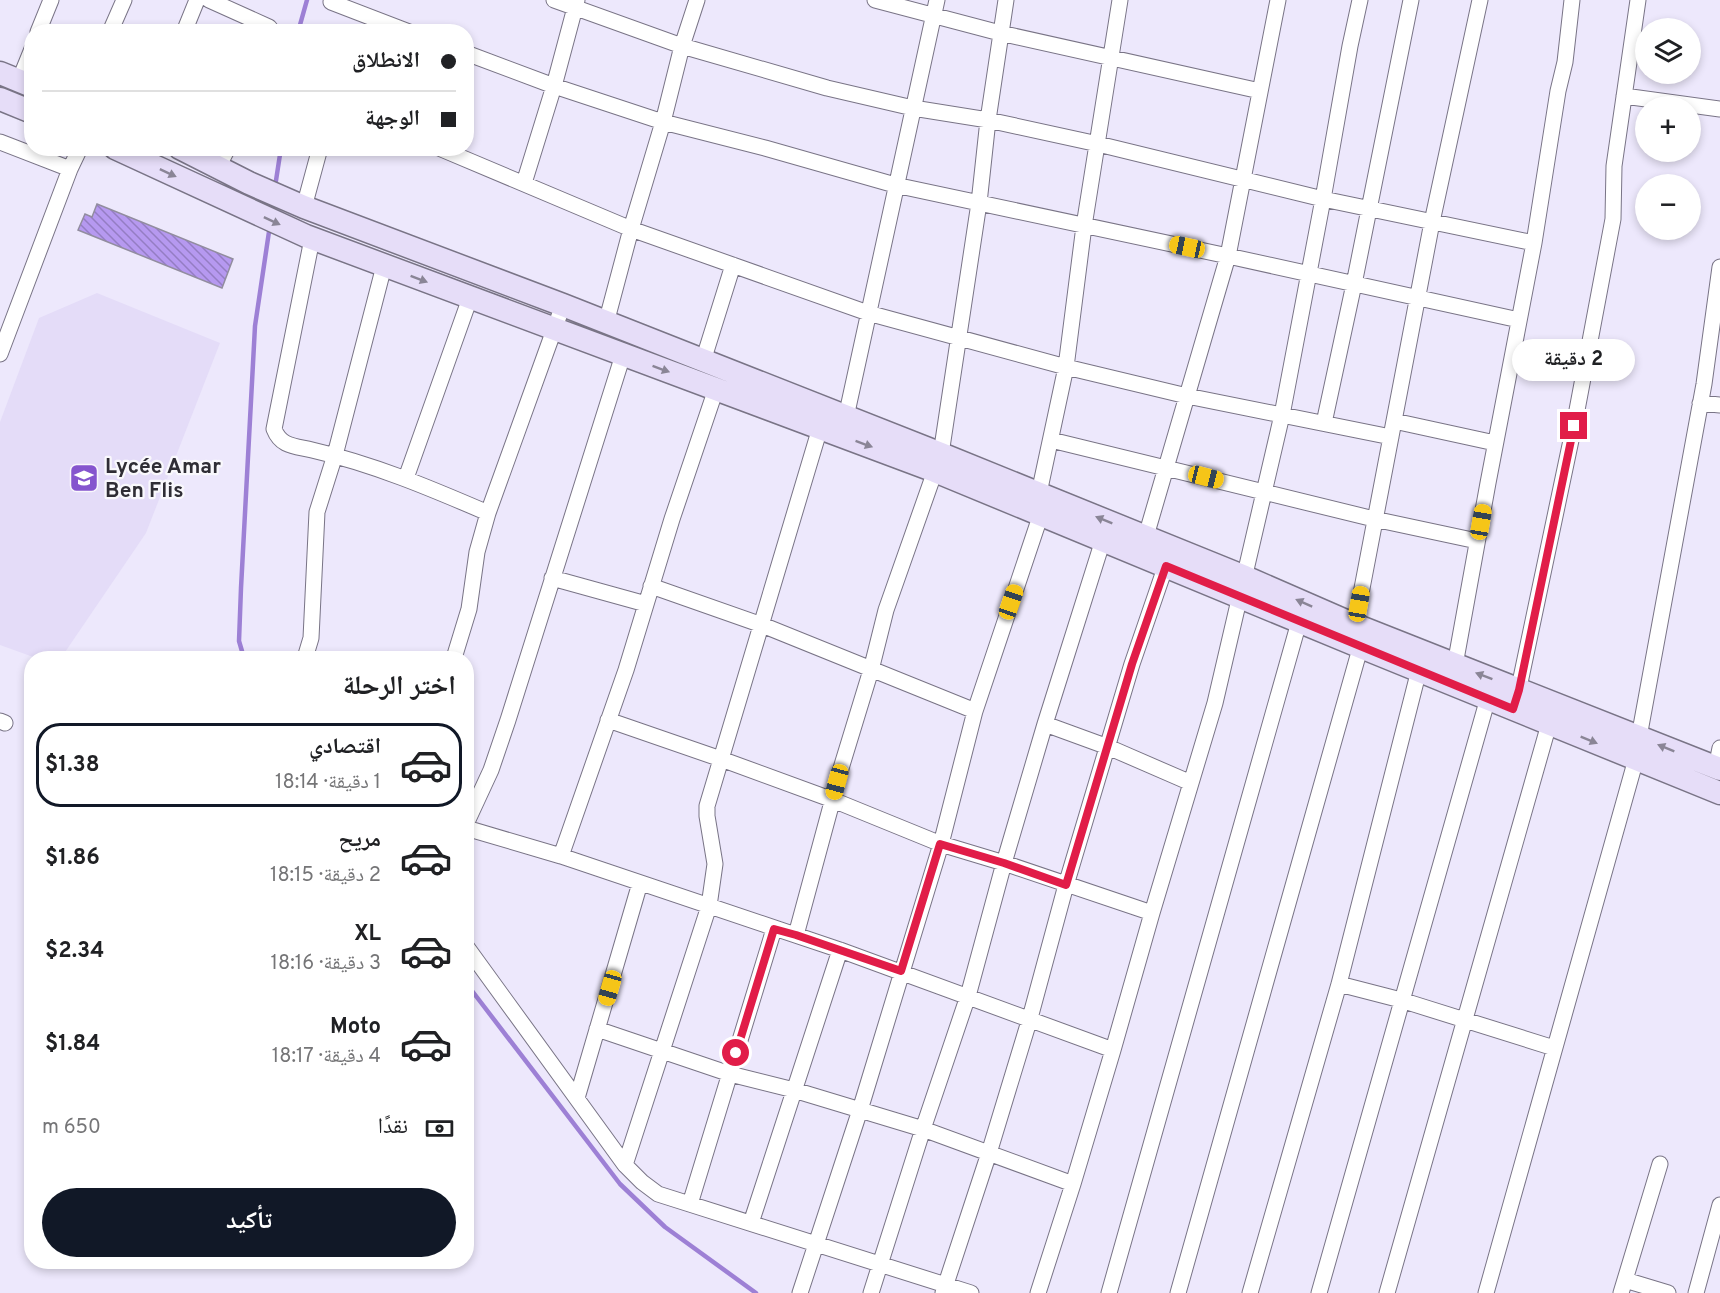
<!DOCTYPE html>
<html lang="ar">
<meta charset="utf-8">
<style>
:root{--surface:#fff;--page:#f6f6f6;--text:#202124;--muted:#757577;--line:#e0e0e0;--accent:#111827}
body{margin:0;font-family:Overpass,"Noto Naskh Arabic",sans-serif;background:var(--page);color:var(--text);direction:rtl;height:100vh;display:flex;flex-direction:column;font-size:22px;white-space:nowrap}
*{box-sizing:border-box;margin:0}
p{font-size:20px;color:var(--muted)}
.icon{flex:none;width:33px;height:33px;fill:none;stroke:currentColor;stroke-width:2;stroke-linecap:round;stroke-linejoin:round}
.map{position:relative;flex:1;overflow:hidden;direction:ltr}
.panel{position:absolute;left:24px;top:651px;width:450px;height:618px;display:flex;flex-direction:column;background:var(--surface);border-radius:24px;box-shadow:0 3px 9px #0003;direction:rtl}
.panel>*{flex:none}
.top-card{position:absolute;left:24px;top:24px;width:450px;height:132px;border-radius:24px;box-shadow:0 3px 9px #0003;direction:rtl;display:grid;align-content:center;height:132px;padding:0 18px;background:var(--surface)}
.buttons{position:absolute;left:1635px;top:18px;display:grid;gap:12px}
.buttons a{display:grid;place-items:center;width:66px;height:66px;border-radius:50%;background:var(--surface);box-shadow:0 3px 9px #0003;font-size:30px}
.end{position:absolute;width:27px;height:27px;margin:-14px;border:8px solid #e11d48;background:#fff;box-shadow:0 0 0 3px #fff}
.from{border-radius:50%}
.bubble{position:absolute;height:42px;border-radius:21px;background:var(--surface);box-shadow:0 3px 9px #0003;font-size:20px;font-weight:700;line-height:42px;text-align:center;direction:rtl}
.car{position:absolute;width:18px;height:36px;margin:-18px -9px;border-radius:8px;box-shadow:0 0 4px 2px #0007;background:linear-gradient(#f5c518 24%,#345 0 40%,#f5c518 0 76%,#345 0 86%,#f5c518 0)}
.top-card b{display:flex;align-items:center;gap:21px;height:57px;font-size:22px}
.top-card b+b{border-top:2px solid var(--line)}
.top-card i{width:15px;height:15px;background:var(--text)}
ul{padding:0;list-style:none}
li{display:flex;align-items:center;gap:18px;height:84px;margin:0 12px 9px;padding:0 6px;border:3px solid transparent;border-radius:24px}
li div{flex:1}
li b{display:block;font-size:22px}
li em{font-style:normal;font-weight:700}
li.current{border-color:var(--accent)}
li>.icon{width:54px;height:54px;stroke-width:1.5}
h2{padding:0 18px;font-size:27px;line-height:72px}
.pay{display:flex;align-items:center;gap:15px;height:66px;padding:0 18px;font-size:22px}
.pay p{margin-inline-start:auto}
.action{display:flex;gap:12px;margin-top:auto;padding:12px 18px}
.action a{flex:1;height:69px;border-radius:36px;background:var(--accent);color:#fff;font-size:24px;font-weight:700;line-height:69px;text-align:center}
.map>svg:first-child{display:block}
.built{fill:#e4dcf8}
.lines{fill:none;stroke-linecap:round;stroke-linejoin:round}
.stream{stroke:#9d80d5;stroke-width:4.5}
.building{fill:url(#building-back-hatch);stroke:#928d9f;stroke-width:1.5}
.minor-casing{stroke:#797486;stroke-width:17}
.secondary-casing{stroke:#797486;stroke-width:25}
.minor{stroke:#fff;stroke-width:15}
.secondary{stroke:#e6ddf8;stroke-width:22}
.oneway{fill:#8a8596}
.route{stroke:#e11d48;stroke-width:8}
.labels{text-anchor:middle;stroke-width:4.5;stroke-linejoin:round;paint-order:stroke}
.poi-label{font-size:21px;font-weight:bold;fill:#2f2d35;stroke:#f9f8fc;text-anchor:start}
</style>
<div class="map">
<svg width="1720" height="1293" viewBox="0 0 1720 1293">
<defs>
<pattern id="building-back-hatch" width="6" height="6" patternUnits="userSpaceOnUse" patternTransform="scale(1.5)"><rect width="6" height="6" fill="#b699f0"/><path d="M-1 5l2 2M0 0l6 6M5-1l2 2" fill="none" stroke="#947dc3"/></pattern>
</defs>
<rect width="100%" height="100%" fill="#ede8fc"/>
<path class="built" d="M97,293L220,343L146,533L61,658H36L0,645V422L39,318Z"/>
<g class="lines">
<path class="stream" d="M298,32L307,0
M275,187L281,148
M244,658L239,641L241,588L255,326L270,225
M466,983L620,1184L665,1227L756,1293"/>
</g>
<path class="building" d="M97,204L233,259L222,288L78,230L85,214L92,217Z"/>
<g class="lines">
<g class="minor-casing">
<path id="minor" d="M209,0L269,27L273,32
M554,0L682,46L827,88L913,108L988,120L1098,144L1323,199L1534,243
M875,0L1000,33L1260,91
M331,2L409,32
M38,32L51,0
M110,32L124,0
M184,32L197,0
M466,53L554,86L663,122L765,148L895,185L1228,256L1519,320
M19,81L32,49
M1624,96L1720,109
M0,142L70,169
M439,148L631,229L868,313L1066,367L1187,396L1391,437
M218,167L228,148
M524,183L554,86L577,0
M304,207L320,148
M312,239L274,429C281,447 295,446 312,450C373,464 430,488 488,513
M606,323L631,229L663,122L682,46L697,0
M0,354L70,169L80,148
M703,361L733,265
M1700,403L1720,405
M846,417L937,0
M1394,421L1495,443
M1324,423L1354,284L1411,0
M1051,440L1374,519L1477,541
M406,478L470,298
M1039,493L1066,367L1084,226L1120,0
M1146,536L1228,256L1278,0
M552,578L646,604
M651,586L762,625L975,711
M1355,625L1432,222L1480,0
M305,658L311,638L317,512L335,455L384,266
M454,658L469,609L477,552L488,513L563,305
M1455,665L1488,483L1534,243L1558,91L1565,62L1572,0
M1517,697L1574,426L1613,219L1614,166L1638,0
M608,720L721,759L833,800L941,844L1004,863L1152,913
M0,721L5,723
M1045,724L1108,747L1191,783
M1716,768L1720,748
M466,824L491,770L508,720L623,355
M466,828L561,856L840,950L1113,1050
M561,856L626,670L672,519L716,389
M796,935L842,765L871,670L886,610L941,454L979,203L988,120L1006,0
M466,946L625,1165L642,1182L658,1194L971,1293
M1339,984L1401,1000L1554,1048
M597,1029L730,1074L794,1090L923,1129L1073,1184
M577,1098L640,883
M625,1165L709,906L715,864L707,816V806L820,428
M690,1204L774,929
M751,1223L840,950
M1625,1280L1668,1293
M800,1293L860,1110L941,844L975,711L1041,514
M871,1293L923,1129L968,996L1004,863L1045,724L1103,540
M943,1293L989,1153L1030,1018L1066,885L1132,664L1166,565
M1038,1293L1073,1184L1113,1050L1152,913L1215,703L1282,415L1323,199L1350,46L1360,0
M1109,1293L1299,622
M1178,1293L1363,638
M1250,1293L1339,984L1419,670
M1319,1293L1488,698
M1387,1293L1549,724
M1486,1293L1636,759L1639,737L1704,384L1720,267
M1621,1293L1660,1164
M1696,1293L1720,1205"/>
</g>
<g class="secondary-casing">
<path id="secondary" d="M0,73L32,86
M0,99L32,112
M115,148L306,236L935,471L1361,647L1720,793
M180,148L249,183L304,207L563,305L941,454L1245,577L1355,625L1720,769"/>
</g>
<use href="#minor" class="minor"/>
<use href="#secondary" class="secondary"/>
</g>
<defs><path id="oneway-solid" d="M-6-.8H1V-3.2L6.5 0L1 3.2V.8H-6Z" transform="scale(1.5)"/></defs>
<g class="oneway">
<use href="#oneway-solid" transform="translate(168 173) rotate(25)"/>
<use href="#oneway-solid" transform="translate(272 221) rotate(25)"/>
<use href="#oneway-solid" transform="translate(419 279) rotate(21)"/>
<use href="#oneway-solid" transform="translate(661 369) rotate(20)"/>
<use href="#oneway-solid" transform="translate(864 444) rotate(20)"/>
<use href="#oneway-solid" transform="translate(1104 520) rotate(-158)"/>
<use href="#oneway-solid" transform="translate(1304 603) rotate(-156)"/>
<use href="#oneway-solid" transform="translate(1484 676) rotate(-159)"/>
<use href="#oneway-solid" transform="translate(1589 740) rotate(22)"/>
<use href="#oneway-solid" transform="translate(1666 748) rotate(-158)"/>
</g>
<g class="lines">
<path class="route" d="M736,1053L774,929L796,935L901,971L940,844L1004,863L1066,885L1132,664L1166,566L1513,709L1519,690L1574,426"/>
</g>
<defs>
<g id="school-square" transform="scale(1.5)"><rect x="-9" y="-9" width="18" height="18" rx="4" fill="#8555ce" stroke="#f9f8fc"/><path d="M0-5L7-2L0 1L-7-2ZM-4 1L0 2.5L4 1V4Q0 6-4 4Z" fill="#fff"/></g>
</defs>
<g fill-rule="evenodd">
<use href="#school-square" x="84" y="478"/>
</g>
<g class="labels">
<g class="poi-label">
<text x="105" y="473">Lycée Amar<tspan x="105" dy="24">Ben Flis</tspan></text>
</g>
</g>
</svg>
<div class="buttons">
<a><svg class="icon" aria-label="layers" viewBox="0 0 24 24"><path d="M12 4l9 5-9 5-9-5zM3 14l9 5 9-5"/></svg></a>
<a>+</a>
<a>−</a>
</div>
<i class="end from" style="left:736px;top:1053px"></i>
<i class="end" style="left:1574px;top:426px"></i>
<div class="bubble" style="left:1512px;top:339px;width:123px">2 دقيقة</div>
<i class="car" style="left:1187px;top:247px;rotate:282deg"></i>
<i class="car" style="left:1206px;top:477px;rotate:104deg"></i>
<i class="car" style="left:1481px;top:522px;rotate:10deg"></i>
<i class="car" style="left:1011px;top:602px;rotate:19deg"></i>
<i class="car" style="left:1359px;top:604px;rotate:10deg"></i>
<i class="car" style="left:837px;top:782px;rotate:195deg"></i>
<i class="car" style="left:610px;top:988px;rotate:196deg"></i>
<div class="top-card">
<b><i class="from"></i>الانطلاق</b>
<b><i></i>الوجهة</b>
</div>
<section class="panel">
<h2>اختر الرحلة</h2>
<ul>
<li class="current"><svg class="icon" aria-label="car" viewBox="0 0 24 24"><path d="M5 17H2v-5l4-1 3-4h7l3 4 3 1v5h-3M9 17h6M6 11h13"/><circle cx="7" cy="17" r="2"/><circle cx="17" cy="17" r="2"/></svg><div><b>اقتصادي</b><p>1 دقيقة · 18:14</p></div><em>$1.38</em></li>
<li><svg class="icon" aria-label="car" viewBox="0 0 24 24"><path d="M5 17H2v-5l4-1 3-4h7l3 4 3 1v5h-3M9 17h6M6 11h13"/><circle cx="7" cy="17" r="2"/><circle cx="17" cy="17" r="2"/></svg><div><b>مريح</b><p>2 دقيقة · 18:15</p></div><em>$1.86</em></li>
<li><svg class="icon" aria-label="car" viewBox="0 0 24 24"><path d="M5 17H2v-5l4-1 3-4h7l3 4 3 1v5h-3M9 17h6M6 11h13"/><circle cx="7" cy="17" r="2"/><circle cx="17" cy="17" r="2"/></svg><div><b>XL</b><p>3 دقيقة · 18:16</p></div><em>$2.34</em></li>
<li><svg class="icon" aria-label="car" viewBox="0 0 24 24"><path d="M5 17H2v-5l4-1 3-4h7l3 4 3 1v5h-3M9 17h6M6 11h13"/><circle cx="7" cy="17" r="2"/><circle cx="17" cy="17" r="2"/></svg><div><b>Moto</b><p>4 دقيقة · 18:17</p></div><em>$1.84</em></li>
</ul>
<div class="pay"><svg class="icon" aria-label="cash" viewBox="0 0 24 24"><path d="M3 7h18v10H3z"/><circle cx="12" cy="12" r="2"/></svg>نقدًا<p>650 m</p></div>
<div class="action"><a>تأكيد</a></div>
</section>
</div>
